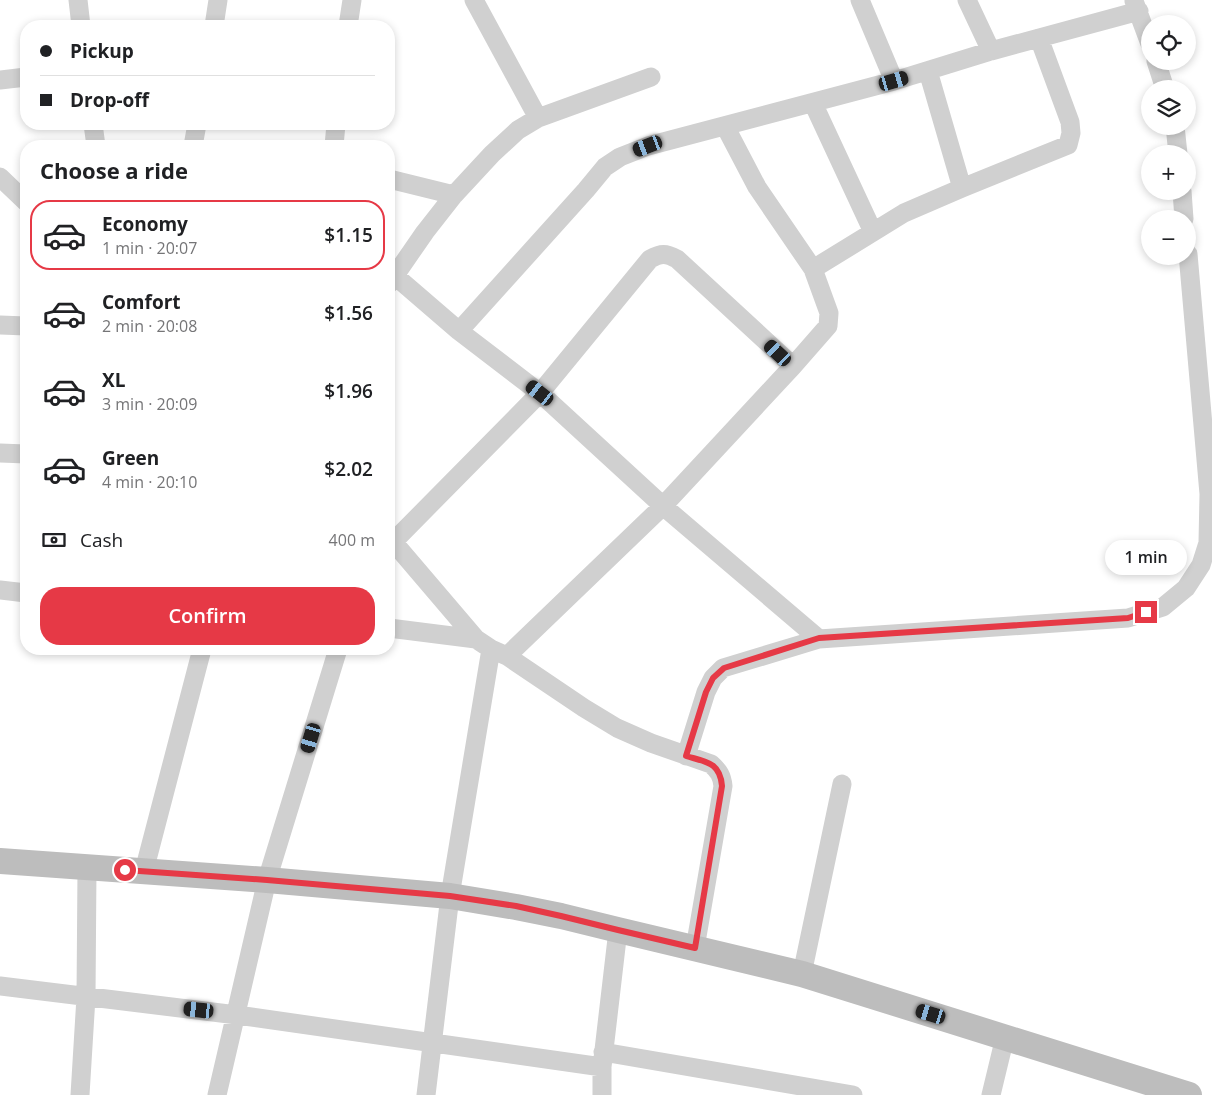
<!DOCTYPE html>
<meta charset="utf-8">
<style>
:root{--surface:#fff;--page:#f6f6f6;--text:#202124;--muted:#757577;--line:#e0e0e0;--accent:#e63946}
body{margin:0;font-family:"Open Sans",sans-serif;background:var(--page);color:var(--text);height:100vh;display:flex;flex-direction:column;font-size:19px;white-space:nowrap}
*{box-sizing:border-box;margin:0}
p{font-size:16px;color:var(--muted)}
.icon{flex:none;width:28px;height:28px;fill:none;stroke:currentColor;stroke-width:2;stroke-linecap:round;stroke-linejoin:round}
.map{position:relative;flex:1;overflow:hidden}
.details{position:absolute;left:20px;top:140px;width:375px;height:515px;display:flex;flex-direction:column;background:var(--surface);border-radius:20px;box-shadow:0 2px 8px #0003}
.details>*{flex:none}
.banner{position:absolute;left:20px;top:20px;width:375px;height:110px;border-radius:20px;box-shadow:0 2px 8px #0003;display:grid;align-content:center;height:110px;padding:0 20px;background:var(--surface)}
.buttons{position:absolute;left:1141px;top:15px;display:grid;gap:10px}
.buttons a{display:grid;place-items:center;width:55px;height:55px;border-radius:50%;background:var(--surface);box-shadow:0 2px 8px #0003;font-size:25px}
.end{position:absolute;width:22px;height:22px;margin:-11px;border:6px solid #e63946;background:#fff;box-shadow:0 0 0 2px #fff}
.from{border-radius:50%}
.bubble{position:absolute;height:35px;border-radius:18px;background:var(--surface);box-shadow:0 2px 8px #0003;font-size:16px;font-weight:600;line-height:35px;text-align:center}
.car{position:absolute;width:15px;height:30px;margin:-15px -8px;border-radius:6px;box-shadow:0 0 4px 1px #0007;background:linear-gradient(#222 24%,#8ab4d8 0 40%,#222 0 76%,#8ab4d8 0 86%,#222 0)}
.banner b{display:flex;align-items:center;gap:18px;height:48px;font-size:19px}
.banner b+b{border-top:1px solid var(--line)}
.banner i{width:12px;height:12px;background:var(--text)}
ul{padding:0;list-style:none}
li{display:flex;align-items:center;gap:15px;height:70px;margin:0 10px 8px;padding:0 10px;border:2px solid transparent;border-radius:20px}
li div{flex:1}
li b{display:block;font-size:19px}
li em{font-style:normal;font-weight:600}
li.current{border-color:var(--accent)}
li>.icon{width:45px;height:45px;stroke-width:1.5}
h2{padding:0 20px;font-size:22px;line-height:60px}
.pay{display:flex;align-items:center;gap:12px;height:55px;padding:0 20px;font-size:19px}
.pay p{margin-inline-start:auto}
.cta{display:flex;gap:10px;margin-top:auto;padding:10px 20px}
.cta a{flex:1;height:58px;border-radius:20px;background:var(--accent);color:#fff;font-size:20px;font-weight:600;line-height:58px;text-align:center}
.map>svg:first-child{display:block}
.lines{fill:none;stroke-linecap:round;stroke-linejoin:round}
.street{stroke:#d0d0d0;stroke-width:19}
.secondary{stroke:#bdbdbd;stroke-width:26}
.route{stroke:#e63946;stroke-width:6}
</style>
<div class="map">
<svg width="1212" height="1095" viewBox="0 0 1212 1095">
<rect width="100%" height="100%" fill="#fff"/>
<g class="lines">
<path class="street" d="M78,0L81,26
M474,0L538,118
M860,0L894,81
M967,0L991,51
M1134,1L1150,44
M214,26L218,0
M348,26L352,0
M1156,61L1165,89
M928,71L962,188
M0,80L26,77
M813,103L873,232
M93,124L96,146
M725,126L757,187L813,269
M1175,126L1178,154
M193,146L197,124
M334,146L336,124
M0,177L26,202
M389,179L454,195
M1182,191L1184,219
M394,275L459,331L540,393L663,506L819,639
M389,284L425,232L454,195L492,154L518,130L538,118L651,77
M0,325L26,326
M459,331L586,190L605,167L620,157L648,146L894,81L991,51L1139,11
M0,453L26,454
M389,537L476,639L491,649L507,656L584,708L617,728L651,743L711,764C719,771 722,776 723,786L695,948
M393,542L540,393L650,259C661,253 666,253 677,259L793,366
M0,590L26,593
M389,628L476,639
M507,656L663,506L793,366L828,326L829,313L813,269L904,213L962,188L1068,145L1071,133L1070,122L1039,38
M686,756L706,692L713,678L723,668L819,639L1128,618L1163,607L1186,588L1201,565L1208,543L1209,494L1188,254
M144,871L202,649
M802,974L842,784
M0,986L237,1015L602,1067
M603,1052L853,1095
M80,1095L86,997L87,868
M217,1095L267,880L338,649
M426,1095L450,896L491,649
M602,1095V1067L618,930
M991,1095L1005,1037"/>
<path class="secondary" d="M0,861L267,880L450,896L516,907L561,916L618,930L802,974L1189,1095"/>
</g>
<g class="lines">
<path class="route" d="M125,870L267,880L450,896L516,906L561,916L618,930L695,948L722,786C720,762 706,762 686,756L706,692L713,678L724,668L819,638L1128,618L1146,612"/>
</g>
</svg>
<div class="buttons">
<a><svg class="icon" aria-label="locate" viewBox="0 0 24 24"><circle cx="12" cy="12" r="6"/><path d="M12 2v4M12 18v4M2 12h4M18 12h4"/></svg></a>
<a><svg class="icon" aria-label="layers" viewBox="0 0 24 24"><path d="M12 4l9 5-9 5-9-5zM3 14l9 5 9-5"/></svg></a>
<a>+</a>
<a>−</a>
</div>
<i class="end from" style="left:125px;top:870px"></i>
<i class="end" style="left:1146px;top:612px"></i>
<div class="bubble" style="left:1105px;top:540px;width:82px">1 min</div>
<i class="car" style="left:894px;top:81px;rotate:74deg"></i>
<i class="car" style="left:648px;top:146px;rotate:249deg"></i>
<i class="car" style="left:778px;top:353px;rotate:313deg"></i>
<i class="car" style="left:540px;top:393px;rotate:308deg"></i>
<i class="car" style="left:311px;top:738px;rotate:197deg"></i>
<i class="car" style="left:199px;top:1010px;rotate:276deg"></i>
<i class="car" style="left:931px;top:1014px;rotate:287deg"></i>
<div class="banner">
<b><i class="from"></i>Pickup</b>
<b><i></i>Drop-off</b>
</div>
<section class="details">
<h2>Choose a ride</h2>
<ul>
<li class="current"><svg class="icon" aria-label="car" viewBox="0 0 24 24"><path d="M5 17H2v-5l4-1 3-4h7l3 4 3 1v5h-3M9 17h6M6 11h13"/><circle cx="7" cy="17" r="2"/><circle cx="17" cy="17" r="2"/></svg><div><b>Economy</b><p>1 min · 20:07</p></div><em>$1.15</em></li>
<li><svg class="icon" aria-label="car" viewBox="0 0 24 24"><path d="M5 17H2v-5l4-1 3-4h7l3 4 3 1v5h-3M9 17h6M6 11h13"/><circle cx="7" cy="17" r="2"/><circle cx="17" cy="17" r="2"/></svg><div><b>Comfort</b><p>2 min · 20:08</p></div><em>$1.56</em></li>
<li><svg class="icon" aria-label="car" viewBox="0 0 24 24"><path d="M5 17H2v-5l4-1 3-4h7l3 4 3 1v5h-3M9 17h6M6 11h13"/><circle cx="7" cy="17" r="2"/><circle cx="17" cy="17" r="2"/></svg><div><b>XL</b><p>3 min · 20:09</p></div><em>$1.96</em></li>
<li><svg class="icon" aria-label="car" viewBox="0 0 24 24"><path d="M5 17H2v-5l4-1 3-4h7l3 4 3 1v5h-3M9 17h6M6 11h13"/><circle cx="7" cy="17" r="2"/><circle cx="17" cy="17" r="2"/></svg><div><b>Green</b><p>4 min · 20:10</p></div><em>$2.02</em></li>
</ul>
<div class="pay"><svg class="icon" aria-label="cash" viewBox="0 0 24 24"><path d="M3 7h18v10H3z"/><circle cx="12" cy="12" r="2"/></svg>Cash<p>400 m</p></div>
<div class="cta"><a>Confirm</a></div>
</section>
</div>
